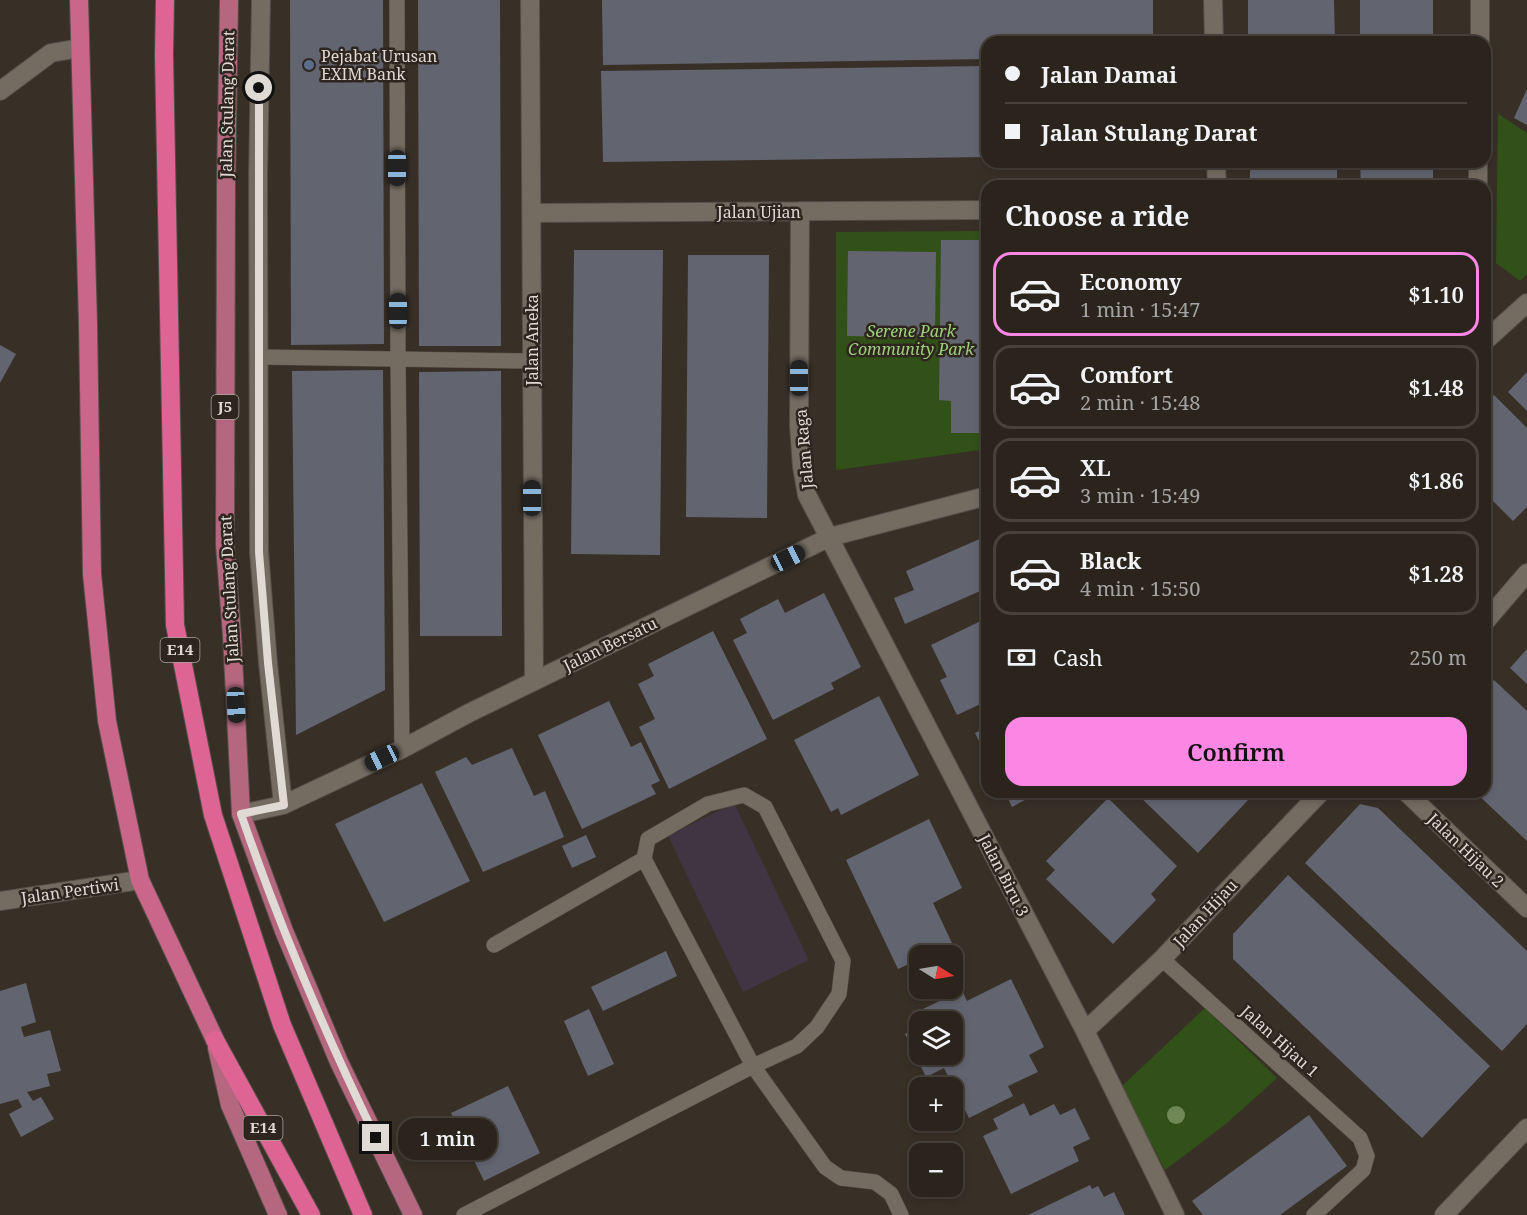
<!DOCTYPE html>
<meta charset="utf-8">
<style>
:root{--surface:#2a241d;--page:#322c26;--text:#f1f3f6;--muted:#a5a4a4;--line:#46413b;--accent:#fc86e3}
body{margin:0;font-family:"Noto Serif",serif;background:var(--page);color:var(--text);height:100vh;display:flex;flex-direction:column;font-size:22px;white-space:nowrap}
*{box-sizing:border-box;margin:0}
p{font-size:20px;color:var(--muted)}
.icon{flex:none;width:33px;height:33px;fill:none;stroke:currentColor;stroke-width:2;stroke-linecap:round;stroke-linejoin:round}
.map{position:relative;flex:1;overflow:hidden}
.details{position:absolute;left:981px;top:180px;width:510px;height:618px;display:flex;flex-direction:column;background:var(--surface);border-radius:18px;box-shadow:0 3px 9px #0003,0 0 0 2px var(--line)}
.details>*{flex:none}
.top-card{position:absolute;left:981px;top:36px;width:510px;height:132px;border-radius:18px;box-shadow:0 3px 9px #0003,0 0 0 2px var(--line);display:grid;align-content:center;height:132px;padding:0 24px;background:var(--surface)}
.needle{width:39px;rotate:101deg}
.buttons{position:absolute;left:909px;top:945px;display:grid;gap:12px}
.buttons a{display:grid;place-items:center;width:54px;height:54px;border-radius:12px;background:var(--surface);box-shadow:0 3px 9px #0003,0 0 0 2px var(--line);font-size:30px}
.end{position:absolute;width:27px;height:27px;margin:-14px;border:8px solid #dfdad4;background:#111;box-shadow:0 0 0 3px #111}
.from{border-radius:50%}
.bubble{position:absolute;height:42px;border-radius:18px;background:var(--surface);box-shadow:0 3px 9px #0003,0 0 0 2px var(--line);font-size:20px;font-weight:600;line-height:42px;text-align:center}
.car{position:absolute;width:18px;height:36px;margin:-18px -9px;border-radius:8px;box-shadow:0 0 4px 2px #0007;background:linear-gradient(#222 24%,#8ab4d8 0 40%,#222 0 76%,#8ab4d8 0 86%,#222 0)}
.top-card b{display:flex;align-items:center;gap:21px;height:57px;font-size:22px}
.top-card b+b{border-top:2px solid var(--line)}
.top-card i{width:15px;height:15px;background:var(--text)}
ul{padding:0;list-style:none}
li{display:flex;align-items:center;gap:18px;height:84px;margin:0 12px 9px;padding:0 12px;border:3px solid var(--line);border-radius:18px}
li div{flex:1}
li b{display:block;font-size:22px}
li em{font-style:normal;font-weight:600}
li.on{border-color:var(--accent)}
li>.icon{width:54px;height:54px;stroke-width:1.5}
h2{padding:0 24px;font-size:27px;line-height:72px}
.pay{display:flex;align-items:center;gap:15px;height:66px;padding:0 24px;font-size:22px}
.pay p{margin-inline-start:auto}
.button{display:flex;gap:12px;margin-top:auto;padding:12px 24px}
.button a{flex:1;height:69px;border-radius:18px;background:var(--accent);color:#111;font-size:24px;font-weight:600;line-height:69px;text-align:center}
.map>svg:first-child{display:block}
.industrial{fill:#413443}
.green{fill:#325118}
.building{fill:#626470}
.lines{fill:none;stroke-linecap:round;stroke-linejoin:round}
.service-casing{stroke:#554e47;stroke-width:16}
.minor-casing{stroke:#554e47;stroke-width:20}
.tertiary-casing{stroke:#554e47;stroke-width:20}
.primary-casing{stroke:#554e47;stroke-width:20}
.trunk-casing{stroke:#554e47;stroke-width:20}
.motorway-casing{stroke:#554e47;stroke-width:20}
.service{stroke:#746b61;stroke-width:15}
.minor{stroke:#746b61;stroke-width:18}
.tertiary{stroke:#746b61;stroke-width:18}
.primary{stroke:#b4677f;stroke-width:18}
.trunk{stroke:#c96689;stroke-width:18}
.motorway{stroke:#de6493;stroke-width:18}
.tree{fill:#708856}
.route{stroke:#dfdad4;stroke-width:8}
.service-dot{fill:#5c6f8a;stroke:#2e261e;stroke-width:2}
.labels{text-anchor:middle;stroke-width:5;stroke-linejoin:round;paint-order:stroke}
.shield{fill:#2e261e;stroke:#aaa49d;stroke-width:1.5}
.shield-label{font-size:15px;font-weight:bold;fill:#dfdad4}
.poi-label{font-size:16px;fill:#dfdad4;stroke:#2e261e;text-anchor:start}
.street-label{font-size:16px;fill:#dfdad4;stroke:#2e261e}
.park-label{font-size:16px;font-style:italic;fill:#9ed07c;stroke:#2e261e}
</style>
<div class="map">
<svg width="1527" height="1215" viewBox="0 0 1527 1215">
<rect width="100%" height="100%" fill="#383027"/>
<path class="industrial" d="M734,803L809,960L743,992L668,836Z"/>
<path class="green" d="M1498,114L1527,133V274L1520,281L1496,263Z
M987,231V449L836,470V232Z
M1205,1008L1277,1078L1227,1123L1165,1170L1121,1087Z"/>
<path class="building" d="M290,0H383L384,344L291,345Z
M418,0H500L501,346H419Z
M602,0H1153V42H987V59L603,65Z
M1248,0H1334L1335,42H1248Z
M1360,0H1433V42H1360Z
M987,66V157L603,162L601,71Z
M1527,89V125L1514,118Z
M1250,162H1337V186H1250Z
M1360,162H1433V186H1361Z
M941,240H987V433H951V401L939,400Z
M574,250H663L660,555L571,554Z
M848,251L936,252L935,337L847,336Z
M688,255H769L767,518L686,517Z
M0,345L16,354L0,383Z
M383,370L385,690L296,735L292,371Z
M501,371L502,636H420L419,372Z
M1527,372V411L1508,392Z
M1494,395L1527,428V507L1513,521L1485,493V404Z
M982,538L987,549V588L905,624L894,598L914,590L906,571Z
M824,593L861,667L831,683L834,689L773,720L733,640L747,633L740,619L778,599L785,613Z
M987,618V701L957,715L940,680L947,677L931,645Z
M713,631L767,739L669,789L639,727L655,719L638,684L654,676L648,664Z
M1527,649V684L1510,668Z
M1494,680L1527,711V841L1475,792H1485V690Z
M879,696L919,775L841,815L838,808L831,812L794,740Z
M609,701L631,747L641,742L660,781L651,785L656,794L582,829L538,735Z
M987,727V757L975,733Z
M512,748L534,796L545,791L564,837L483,872L435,772L466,757L472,765Z
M422,783L470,881L384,922L335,824Z
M1005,792H1040L1012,807Z
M1135,792H1244L1250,798L1198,853Z
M1108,798L1177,866L1151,894L1156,900L1113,944L1046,879L1055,870L1046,861Z
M1360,804L1378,808L1527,951V1024L1502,1051L1305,863Z
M929,819L962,888L933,903L952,943L927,956H920V959L898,969L846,860Z
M586,835L596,857L572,868L562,846Z
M1288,875L1490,1066L1422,1138L1233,959V934Z
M666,951L677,976L603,1011L591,987Z
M1011,979L1044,1047L1029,1055L1038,1072L1008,1086L1013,1096L969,1118L944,1068L926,1077L905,1034L920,1026V1054H952V1022H928L923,1009L962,990L967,1001Z
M26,983L36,1022L21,1027L24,1037L50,1030L61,1071L47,1074L50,1086L27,1092L33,1101L41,1097L54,1119L21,1137L9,1114L22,1107L18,1099L0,1104V991Z
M589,1009L614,1064L588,1076L564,1021Z
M508,1086L540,1153L484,1181L451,1113Z
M1024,1103L1030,1116L1054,1104L1060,1115L1075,1108L1090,1139L1073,1147L1079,1161L1011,1194L983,1136L998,1129L993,1119Z
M1309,1115L1347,1166L1280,1215H1203L1192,1201Z
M1090,1185L1092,1189L1098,1186L1104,1197L1114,1192L1125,1215H1028Z"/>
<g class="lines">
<g class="service-casing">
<path id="service" d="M397,0L398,359L402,749
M259,357L532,361
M644,859L753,1066L825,1167L841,1178L875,1182L891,1194L901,1215
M1162,959L1360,1138L1367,1156L1363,1170L1314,1215
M464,1215L753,1066L797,1046L817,1027L839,994L843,961L765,807L744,795L708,804L648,839L644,859L494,945"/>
</g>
<g class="minor-casing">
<path id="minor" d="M261,0L258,177L259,552L268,663L283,805
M530,0L534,681
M1213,0L1214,42
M1480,42V0
M0,91L51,53L80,48
M1216,162L1217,186
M1478,186V162
M800,211L799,425L802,467L807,495L1085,1031L1175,1215
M531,213L987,210
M1485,341L1527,303
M1485,622L1527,573
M1406,792L1527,908
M241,814L283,805L402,749L469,713L830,537L987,496
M0,901L140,880
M1085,1031L1162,959L1321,792"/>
</g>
<g class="tertiary-casing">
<path id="tertiary" d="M1444,1215L1527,1128"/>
</g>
<g class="primary-casing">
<path id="primary" d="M229,0L226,186L225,545L232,636L241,814L284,931L339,1062L413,1215
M217,1048L230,1105L278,1215"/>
</g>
<g class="trunk-casing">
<path id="trunk" d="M79,0L88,324L92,574L107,721L140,880L215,1040"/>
</g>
<g class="motorway-casing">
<path id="motorway" d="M165,0L164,55L175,625L213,815L282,1025L363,1215
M215,1040L311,1215"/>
</g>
<use href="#service" class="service"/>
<use href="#minor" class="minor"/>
<use href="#tertiary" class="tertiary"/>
<use href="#primary" class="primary"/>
<use href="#trunk" class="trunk"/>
<use href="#motorway" class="motorway"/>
</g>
<circle class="tree" cx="1176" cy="1115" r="9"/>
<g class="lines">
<path class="route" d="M259,88V552L268,663L284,805L241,814C279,925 325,1033 376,1138"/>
</g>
<circle class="service-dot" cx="309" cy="65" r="6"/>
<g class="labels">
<g class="shield">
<rect x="211.5" y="395" width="27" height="24" rx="4.5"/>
<rect x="160.5" y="638" width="39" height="24" rx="4.5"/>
<rect x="243.5" y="1116" width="39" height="24" rx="4.5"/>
</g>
<g class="shield-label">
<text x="225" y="412">J5</text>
<text x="180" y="655">E14</text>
<text x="263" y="1133">E14</text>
</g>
<g class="poi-label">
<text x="321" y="62">Pejabat Urusan<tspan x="321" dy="18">EXIM Bank</tspan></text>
</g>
<g class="street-label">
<text transform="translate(227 104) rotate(-89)" y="6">Jalan Stulang Darat</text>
<text x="759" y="218">Jalan Ujian</text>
<text transform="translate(532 340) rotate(-90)" y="6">Jalan Aneka</text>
<text transform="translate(804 449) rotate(-95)" y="6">Jalan Raga</text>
<text transform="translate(229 589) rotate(-93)" y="6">Jalan Stulang Darat</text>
<text transform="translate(610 644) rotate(-26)" y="6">Jalan Bersatu</text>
<text transform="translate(1466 850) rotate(44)" y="6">Jalan Hijau 2</text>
<text transform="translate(1004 875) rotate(63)" y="6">Jalan Biru 3</text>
<text transform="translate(70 891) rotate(-8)" y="6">Jalan Pertiwi</text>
<text transform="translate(1205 913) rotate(-47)" y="6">Jalan Hijau</text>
<text transform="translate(1280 1041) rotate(42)" y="6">Jalan Hijau 1</text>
</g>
<g class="park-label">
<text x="911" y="337">Serene Park<tspan x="911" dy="18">Community Park</tspan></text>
</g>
</g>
</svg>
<div class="buttons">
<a><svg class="needle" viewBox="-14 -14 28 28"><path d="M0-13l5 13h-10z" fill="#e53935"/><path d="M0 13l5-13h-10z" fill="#a5a4a4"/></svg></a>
<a><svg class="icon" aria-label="layers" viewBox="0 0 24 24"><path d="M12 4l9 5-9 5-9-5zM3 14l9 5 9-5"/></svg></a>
<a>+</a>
<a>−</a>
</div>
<i class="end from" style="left:259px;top:88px"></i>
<i class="end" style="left:376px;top:1138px"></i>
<div class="bubble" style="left:398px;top:1118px;width:99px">1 min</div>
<i class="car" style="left:397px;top:168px;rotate:180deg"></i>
<i class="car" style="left:398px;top:311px;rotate:0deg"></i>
<i class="car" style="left:799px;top:378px;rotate:0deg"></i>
<i class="car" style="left:532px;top:498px;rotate:0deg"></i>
<i class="car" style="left:788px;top:558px;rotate:64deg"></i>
<i class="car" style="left:236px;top:705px;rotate:177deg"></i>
<i class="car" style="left:382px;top:758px;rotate:245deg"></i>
<div class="top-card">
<b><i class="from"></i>Jalan Damai</b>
<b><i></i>Jalan Stulang Darat</b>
</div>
<section class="details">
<h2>Choose a ride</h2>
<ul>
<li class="on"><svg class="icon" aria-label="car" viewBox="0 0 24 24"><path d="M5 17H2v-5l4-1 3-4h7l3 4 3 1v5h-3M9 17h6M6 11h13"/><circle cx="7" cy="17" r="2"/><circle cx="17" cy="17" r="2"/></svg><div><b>Economy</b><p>1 min · 15:47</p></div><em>$1.10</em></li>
<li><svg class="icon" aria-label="car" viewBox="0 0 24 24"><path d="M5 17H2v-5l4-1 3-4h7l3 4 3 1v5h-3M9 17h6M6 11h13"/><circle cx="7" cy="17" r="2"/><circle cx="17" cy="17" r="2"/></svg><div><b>Comfort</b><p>2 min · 15:48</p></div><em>$1.48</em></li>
<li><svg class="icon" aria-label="car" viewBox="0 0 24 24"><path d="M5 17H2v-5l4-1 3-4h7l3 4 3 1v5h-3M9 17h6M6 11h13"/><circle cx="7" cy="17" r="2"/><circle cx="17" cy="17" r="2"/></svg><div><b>XL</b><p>3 min · 15:49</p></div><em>$1.86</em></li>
<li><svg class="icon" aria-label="car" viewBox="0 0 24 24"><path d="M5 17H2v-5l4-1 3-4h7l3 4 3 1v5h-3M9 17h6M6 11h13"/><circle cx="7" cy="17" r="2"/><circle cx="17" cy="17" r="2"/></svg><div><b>Black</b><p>4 min · 15:50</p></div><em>$1.28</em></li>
</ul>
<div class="pay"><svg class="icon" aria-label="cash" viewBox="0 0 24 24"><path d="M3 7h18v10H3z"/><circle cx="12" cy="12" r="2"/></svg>Cash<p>250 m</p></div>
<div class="button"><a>Confirm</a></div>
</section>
</div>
